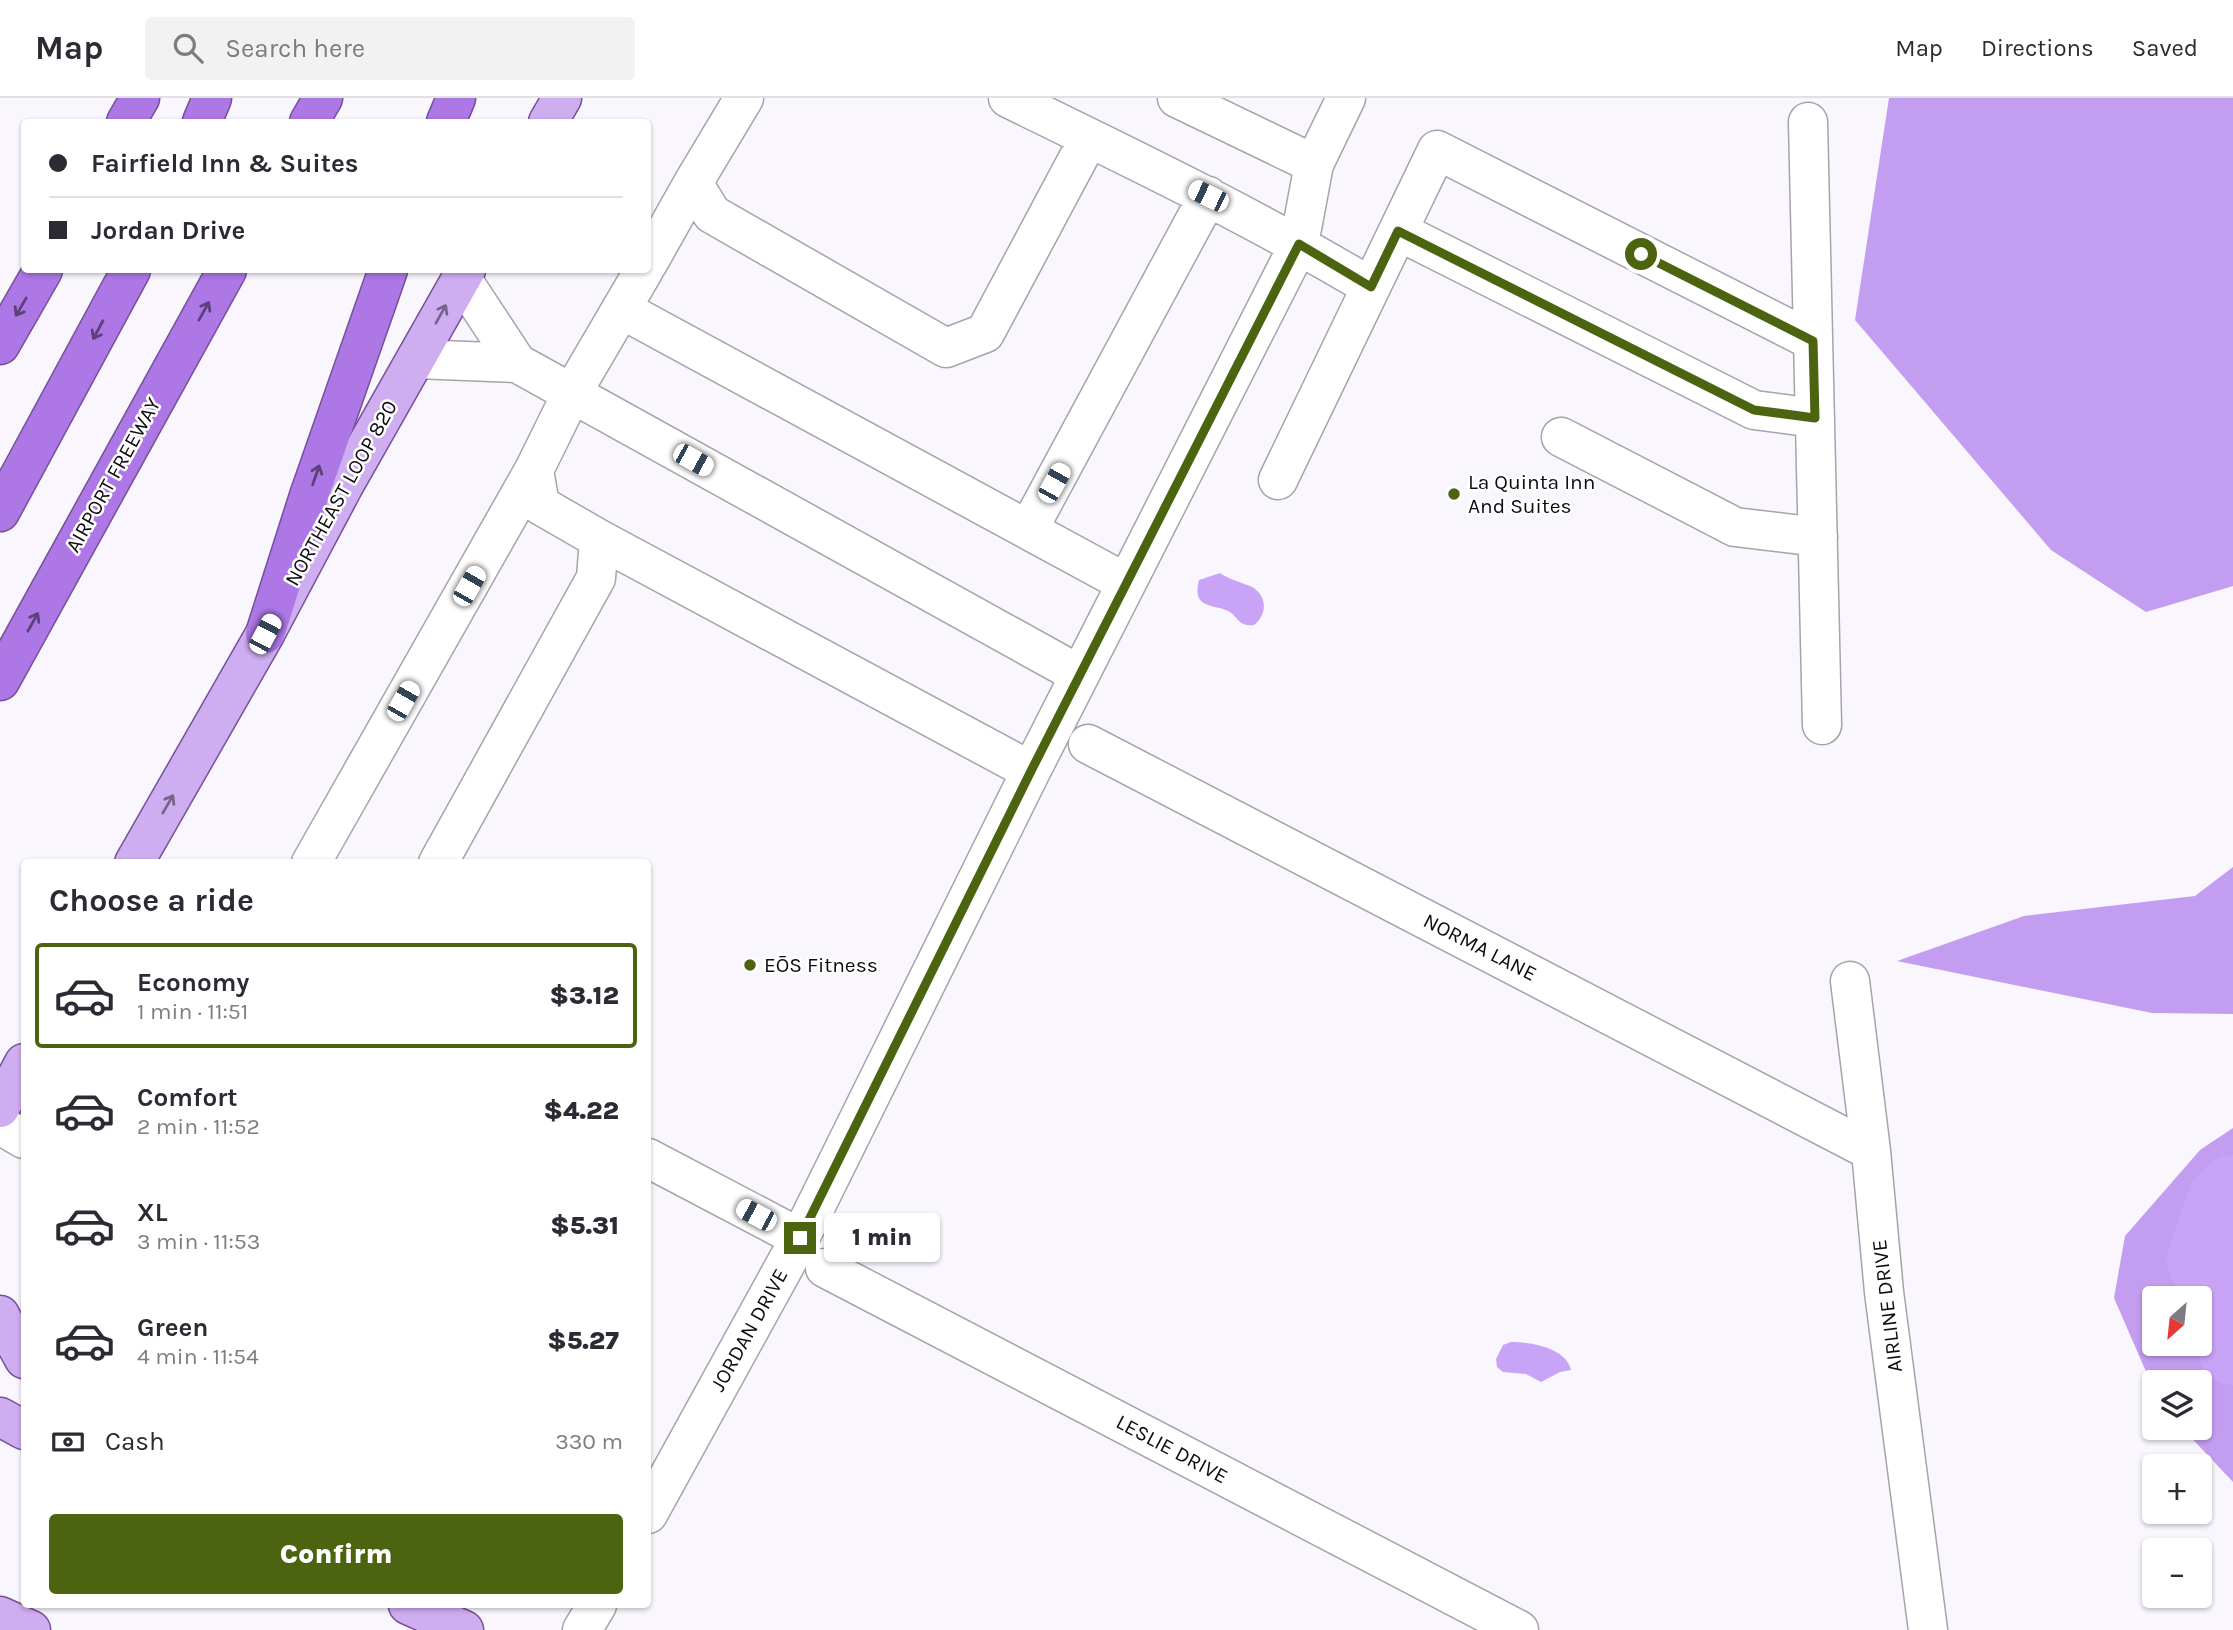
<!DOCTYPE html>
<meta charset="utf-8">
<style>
:root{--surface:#fff;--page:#f2f2f3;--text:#2b2b33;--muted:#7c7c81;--line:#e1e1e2;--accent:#4c6310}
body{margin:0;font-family:Karla,sans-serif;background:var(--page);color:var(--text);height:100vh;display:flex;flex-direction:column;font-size:26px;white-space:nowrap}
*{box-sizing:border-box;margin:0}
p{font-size:23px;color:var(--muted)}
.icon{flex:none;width:38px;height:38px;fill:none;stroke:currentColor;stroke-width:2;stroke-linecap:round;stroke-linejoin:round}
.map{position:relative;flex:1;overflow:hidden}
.drawer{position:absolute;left:21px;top:761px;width:630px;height:749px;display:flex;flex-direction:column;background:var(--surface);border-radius:7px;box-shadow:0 2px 5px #0004}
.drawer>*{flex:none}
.top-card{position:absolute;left:21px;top:21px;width:630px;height:154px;border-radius:7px;box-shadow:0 2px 5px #0004;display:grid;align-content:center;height:154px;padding:0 28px;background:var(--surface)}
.needle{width:46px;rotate:207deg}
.buttons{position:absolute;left:2142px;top:1188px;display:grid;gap:14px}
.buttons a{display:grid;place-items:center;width:70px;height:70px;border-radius:7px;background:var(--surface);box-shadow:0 2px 5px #0004;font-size:35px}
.end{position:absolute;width:32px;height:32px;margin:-16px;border:9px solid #4c6310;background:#fff;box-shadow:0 0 0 4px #fff}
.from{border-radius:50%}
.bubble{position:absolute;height:49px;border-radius:7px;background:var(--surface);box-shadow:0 2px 5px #0004;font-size:23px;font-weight:800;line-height:49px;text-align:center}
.car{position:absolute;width:21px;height:42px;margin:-21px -10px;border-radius:9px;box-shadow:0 0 5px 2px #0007;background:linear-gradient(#fff 24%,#345 0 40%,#fff 0 76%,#345 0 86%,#fff 0)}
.top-card b{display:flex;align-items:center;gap:24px;height:66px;font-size:26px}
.top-card b+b{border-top:2px solid var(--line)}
.top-card i{width:18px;height:18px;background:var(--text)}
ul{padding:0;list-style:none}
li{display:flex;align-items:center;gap:21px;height:105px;margin:0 14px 10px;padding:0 14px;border:4px solid transparent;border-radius:7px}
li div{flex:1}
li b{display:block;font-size:26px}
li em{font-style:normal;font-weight:800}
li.selected{border-color:var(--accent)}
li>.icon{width:63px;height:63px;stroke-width:1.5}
h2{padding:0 28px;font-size:32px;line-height:84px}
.pay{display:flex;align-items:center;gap:18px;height:77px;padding:0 28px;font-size:26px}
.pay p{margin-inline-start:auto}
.button{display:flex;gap:14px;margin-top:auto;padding:14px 28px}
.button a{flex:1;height:80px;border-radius:7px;background:var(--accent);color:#fff;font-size:28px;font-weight:800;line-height:80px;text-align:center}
header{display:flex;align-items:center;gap:42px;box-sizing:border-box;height:98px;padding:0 35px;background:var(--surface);border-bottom:2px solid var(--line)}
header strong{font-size:33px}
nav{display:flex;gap:38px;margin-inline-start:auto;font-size:24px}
.search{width:490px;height:63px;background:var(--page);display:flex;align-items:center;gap:18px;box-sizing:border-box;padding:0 24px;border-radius:7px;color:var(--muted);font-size:26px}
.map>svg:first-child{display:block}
.forest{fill:#c39ef0;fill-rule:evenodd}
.water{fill:#c9a3f6}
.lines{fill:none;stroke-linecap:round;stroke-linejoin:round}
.river{stroke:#c9a3f6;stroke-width:70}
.minor-casing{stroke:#a6a3aa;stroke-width:41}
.major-casing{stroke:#75519a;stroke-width:41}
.highway-casing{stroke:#75519a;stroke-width:41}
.minor{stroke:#fff;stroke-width:38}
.major{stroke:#ceadf0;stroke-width:38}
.highway{stroke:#ad77e6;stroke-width:38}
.oneway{stroke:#5c417a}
.oneway2{stroke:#77648a}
.route{stroke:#4c6310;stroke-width:9}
.poi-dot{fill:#4c6310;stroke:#fff;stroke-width:2.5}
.labels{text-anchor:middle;stroke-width:5;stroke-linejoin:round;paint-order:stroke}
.street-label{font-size:21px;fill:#0c0b0d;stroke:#fff}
.poi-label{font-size:21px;fill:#0c0b0d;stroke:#fff;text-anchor:start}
</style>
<header>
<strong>Map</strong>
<div class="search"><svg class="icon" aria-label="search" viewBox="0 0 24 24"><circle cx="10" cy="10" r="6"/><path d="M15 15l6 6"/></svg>Search here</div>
<nav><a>Map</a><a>Directions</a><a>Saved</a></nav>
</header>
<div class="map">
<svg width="2233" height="1532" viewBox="0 0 2233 1532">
<rect width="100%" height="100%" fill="#f9f6fe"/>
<path class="forest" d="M1889,0H2233V488L2146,514L2051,452L1855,222Z
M2233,769V916L2152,915L1897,863L2024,818L2195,798Z
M2233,1030V1384L2182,1330H2200V1284H2154V1292L2114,1200L2125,1138L2200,1052ZM2154,1200H2200V1246H2154Z"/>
<path class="water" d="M1220,475C1230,482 1241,484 1252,489C1268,498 1267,517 1254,527C1240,529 1239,521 1230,514C1216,505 1191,513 1199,482Z
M1511,1244C1532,1244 1566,1250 1571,1272L1560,1274L1541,1284L1526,1276L1503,1274L1497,1269L1496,1261L1503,1247Z"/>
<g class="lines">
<path class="river" d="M2233,1092L2223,1102L2202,1161L2233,1252"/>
<g class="minor-casing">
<path id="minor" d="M744,0L693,85L712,116L946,250L985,235L1089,40
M1008,0C1131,60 1254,119 1371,189
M1177,0L1314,66L1346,0
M1808,24L1822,627
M1398,133L1754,312L1815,320
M648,165L693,85
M461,180L517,265
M621,211L1126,485
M416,261L517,265L1080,577
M1561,339L1735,429L1818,439
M1278,382L1437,52L1813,243
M1028,432L1208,98
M599,441L1031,673
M1088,646L1871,1053
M311,765L534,372
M438,765L596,480L599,441L540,407L534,372L572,295L644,172
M1850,883L1871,1053L1884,1194L1928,1532
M0,1027L24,1041
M648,1060L800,1140
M825,1170L1519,1532
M648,1416L800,1140L1031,673L1299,146L1314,66
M582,1532L597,1507"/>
</g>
<g class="major-casing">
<path id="major" d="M548,24L562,0
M134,765L265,536L343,389L466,172
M0,1010L24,965
M0,1217L24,1261
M0,1319L24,1332
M408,1507L464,1532
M0,1518L31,1532"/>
</g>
<g class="highway-casing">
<path id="highway" d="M126,24L140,0
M202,24L212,0
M309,24L323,0
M446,24L456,0
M0,247L43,172
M0,414L131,172
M265,536L309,398L388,172
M0,583L227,172"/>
</g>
<use href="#minor" class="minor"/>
<use href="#major" class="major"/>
<use href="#highway" class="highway"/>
</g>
<defs><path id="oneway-shaft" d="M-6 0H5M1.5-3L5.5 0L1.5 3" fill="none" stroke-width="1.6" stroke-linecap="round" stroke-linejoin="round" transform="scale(1.75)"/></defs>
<g class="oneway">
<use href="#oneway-shaft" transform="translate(21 209) rotate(120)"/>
<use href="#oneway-shaft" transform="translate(204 213) rotate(-61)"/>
<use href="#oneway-shaft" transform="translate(98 232) rotate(118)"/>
<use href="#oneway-shaft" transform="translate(316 377) rotate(-71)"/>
<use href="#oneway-shaft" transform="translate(33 524) rotate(-61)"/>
</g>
<g class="oneway2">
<use href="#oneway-shaft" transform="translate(441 216) rotate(-61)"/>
<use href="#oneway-shaft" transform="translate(168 706) rotate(-60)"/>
</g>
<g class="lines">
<path class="route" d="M800,1140L1031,673L1299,146L1371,189L1398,133L1754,312L1815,320L1813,243L1641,156"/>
</g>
<g class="poi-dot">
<circle cx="1454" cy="396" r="7"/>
<circle cx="750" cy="867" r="7"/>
</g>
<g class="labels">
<g class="street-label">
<text transform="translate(113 377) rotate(-61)" y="7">AIRPORT FREEWAY</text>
<text transform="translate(341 395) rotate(-61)" y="7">NORTHEAST LOOP 820</text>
<text transform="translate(1480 849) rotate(27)" y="7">NORMA LANE</text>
<text transform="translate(1887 1208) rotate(-97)" y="7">AIRLINE DRIVE</text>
<text transform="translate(749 1232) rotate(-61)" y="7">JORDAN DRIVE</text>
<text transform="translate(1172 1351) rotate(28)" y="7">LESLIE DRIVE</text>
</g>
<g class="poi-label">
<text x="1468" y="391">La Quinta Inn<tspan x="1468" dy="24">And Suites</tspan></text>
<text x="764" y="874">EŌS Fitness</text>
</g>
</g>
</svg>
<div class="buttons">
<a><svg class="needle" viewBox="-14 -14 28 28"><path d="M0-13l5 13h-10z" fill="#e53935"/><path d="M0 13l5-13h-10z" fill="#7c7c81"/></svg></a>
<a><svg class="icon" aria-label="layers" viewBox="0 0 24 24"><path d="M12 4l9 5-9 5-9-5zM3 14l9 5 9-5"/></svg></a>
<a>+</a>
<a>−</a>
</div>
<i class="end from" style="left:1641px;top:156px"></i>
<i class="end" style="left:800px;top:1140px"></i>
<div class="bubble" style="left:824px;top:1115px;width:116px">1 min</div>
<i class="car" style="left:1208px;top:98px;rotate:296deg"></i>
<i class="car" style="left:693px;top:362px;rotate:119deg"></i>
<i class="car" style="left:1054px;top:385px;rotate:29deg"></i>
<i class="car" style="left:469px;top:488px;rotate:30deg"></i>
<i class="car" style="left:265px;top:536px;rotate:28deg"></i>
<i class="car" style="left:403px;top:603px;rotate:30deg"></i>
<i class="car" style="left:756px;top:1117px;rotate:298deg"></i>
<div class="top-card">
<b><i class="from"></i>Fairfield Inn &amp; Suites</b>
<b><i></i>Jordan Drive</b>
</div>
<section class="drawer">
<h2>Choose a ride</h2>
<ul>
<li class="selected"><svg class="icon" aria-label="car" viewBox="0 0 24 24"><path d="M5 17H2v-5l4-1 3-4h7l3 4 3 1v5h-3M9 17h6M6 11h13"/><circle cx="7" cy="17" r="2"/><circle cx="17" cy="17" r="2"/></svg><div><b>Economy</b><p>1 min · 11:51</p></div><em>$3.12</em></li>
<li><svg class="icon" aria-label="car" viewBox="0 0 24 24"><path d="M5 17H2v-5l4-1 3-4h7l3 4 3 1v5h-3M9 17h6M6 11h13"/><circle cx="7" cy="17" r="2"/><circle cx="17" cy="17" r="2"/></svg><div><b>Comfort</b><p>2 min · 11:52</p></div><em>$4.22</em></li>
<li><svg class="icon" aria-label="car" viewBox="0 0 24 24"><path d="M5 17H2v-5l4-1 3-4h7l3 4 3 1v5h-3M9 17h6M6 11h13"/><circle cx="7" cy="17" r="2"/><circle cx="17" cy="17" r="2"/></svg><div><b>XL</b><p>3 min · 11:53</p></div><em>$5.31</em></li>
<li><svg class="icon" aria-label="car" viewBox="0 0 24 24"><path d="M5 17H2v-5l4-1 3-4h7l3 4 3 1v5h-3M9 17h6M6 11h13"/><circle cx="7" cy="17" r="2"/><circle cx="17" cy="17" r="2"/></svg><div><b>Green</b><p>4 min · 11:54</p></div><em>$5.27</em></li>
</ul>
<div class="pay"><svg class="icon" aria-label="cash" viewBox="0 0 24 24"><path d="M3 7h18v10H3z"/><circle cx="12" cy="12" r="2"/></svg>Cash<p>330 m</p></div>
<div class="button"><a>Confirm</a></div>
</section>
</div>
